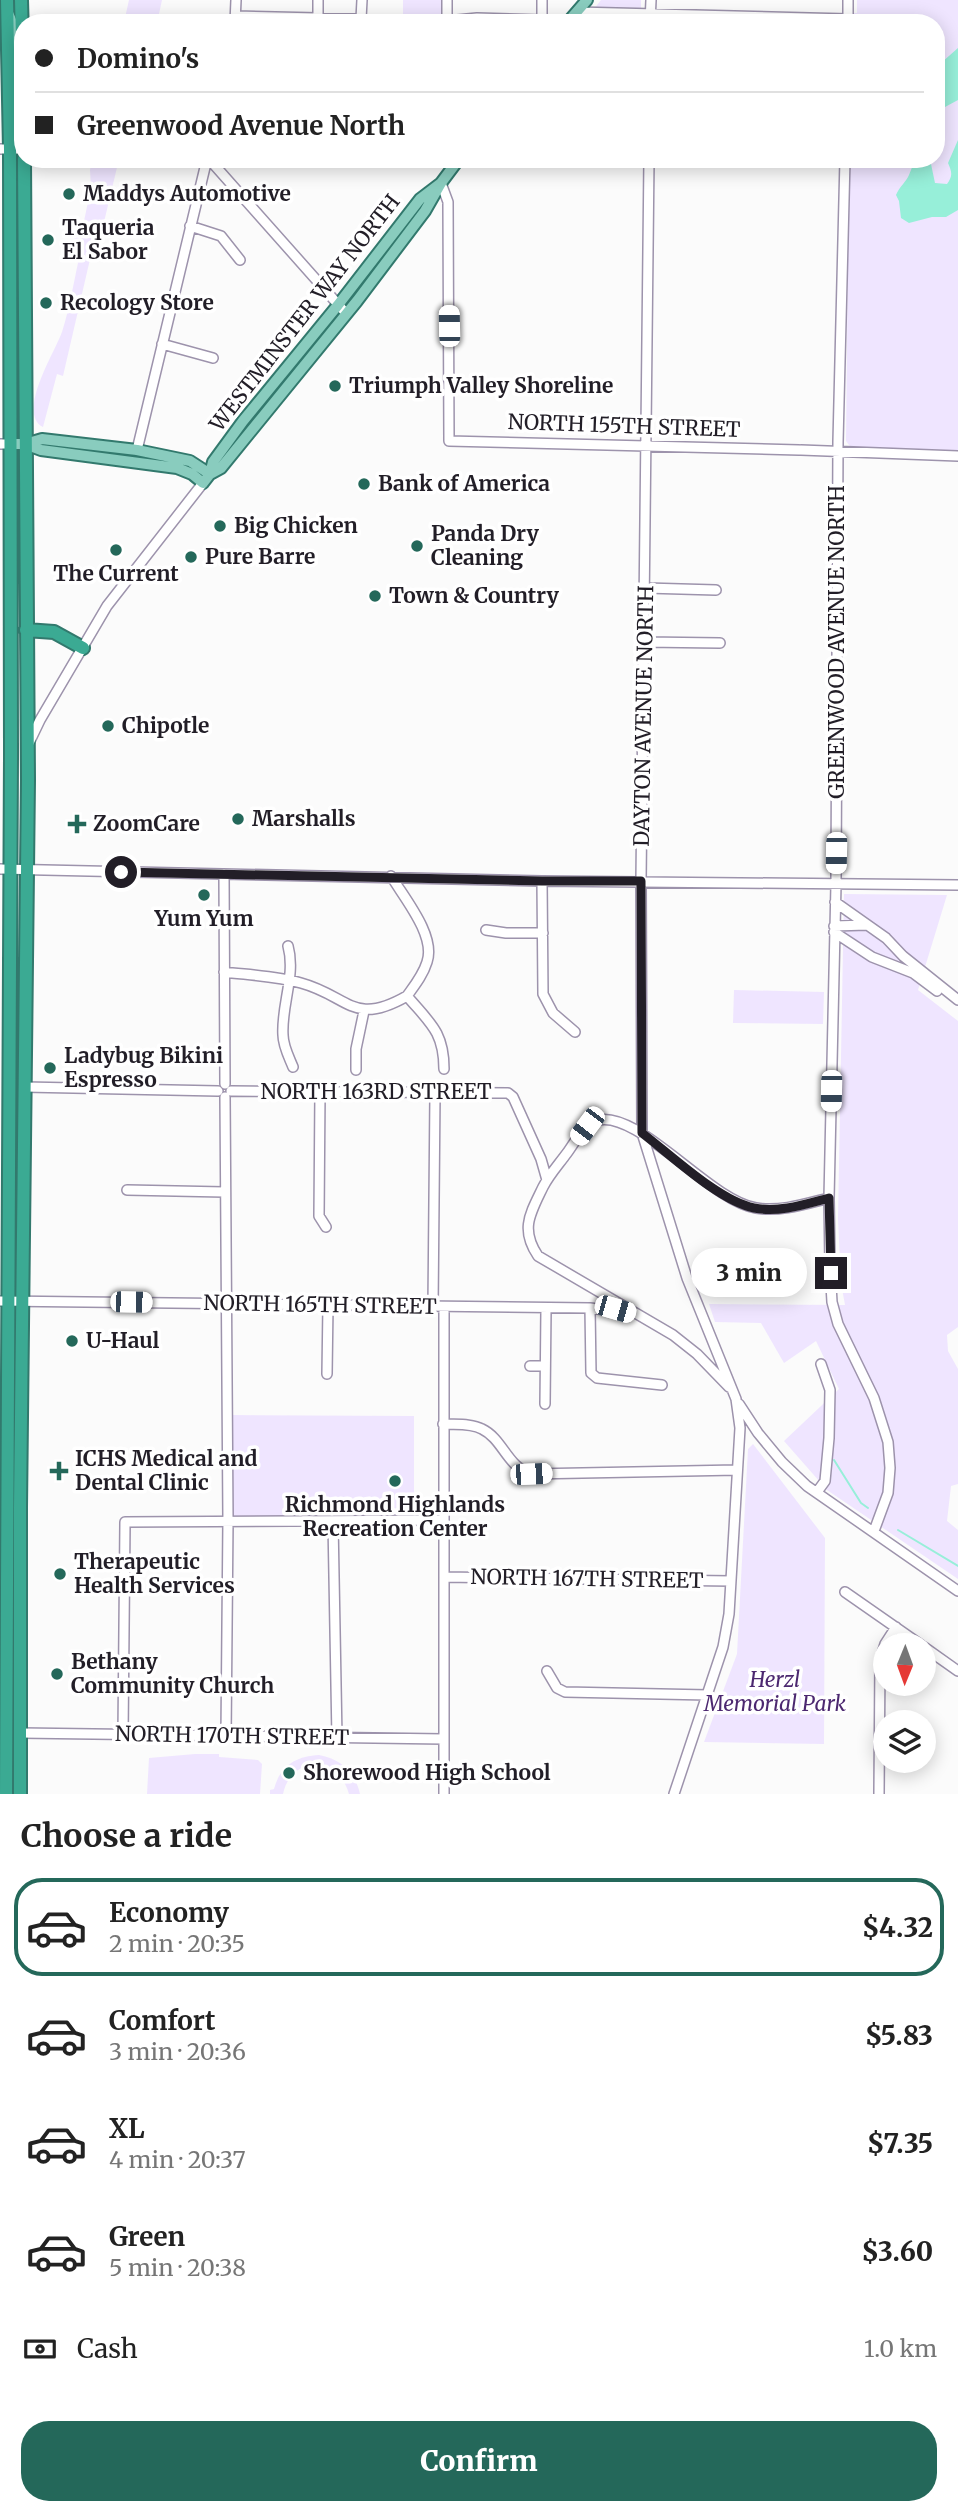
<!DOCTYPE html>
<meta charset="utf-8">
<style>
:root{--surface:#fff;--page:#f2f2f2;--text:#222;--muted:#767676;--line:#e0e0e0;--accent:#24685a}
body{margin:0;font-family:Merriweather,serif;background:var(--page);color:var(--text);height:100vh;display:flex;flex-direction:column;font-size:26px;white-space:nowrap}
*{box-sizing:border-box;margin:0}
p{font-size:23px;color:var(--muted)}
.icon{flex:none;width:38px;height:38px;fill:none;stroke:currentColor;stroke-width:2;stroke-linecap:round;stroke-linejoin:round}
.map{position:relative;height:1794px;overflow:hidden}
.sheet{display:flex;flex-direction:column;background:var(--surface);flex:1}
.sheet>*{flex:none}
.top-card{position:absolute;left:14px;top:14px;width:931px;height:154px;border-radius:28px;box-shadow:0 4px 18px #0003;display:grid;align-content:center;height:154px;padding:0 21px;background:var(--surface)}
.needle{width:46px;rotate:181deg}
.tools{position:absolute;left:873px;top:1633px;display:grid;gap:14px}
.tools a{display:grid;place-items:center;width:63px;height:63px;border-radius:50%;background:var(--surface);box-shadow:0 4px 18px #0003;font-size:35px}
.end{position:absolute;width:32px;height:32px;margin:-16px;border:9px solid #221e27;background:#fff;box-shadow:0 0 0 4px #fff}
.from{border-radius:50%}
.bubble{position:absolute;height:49px;border-radius:24px;background:var(--surface);box-shadow:0 4px 18px #0003;font-size:23px;font-weight:800;line-height:49px;text-align:center}
.car{position:absolute;width:21px;height:42px;margin:-21px -10px;border-radius:9px;box-shadow:0 0 5px 2px #0007;background:linear-gradient(#fff 24%,#345 0 40%,#fff 0 76%,#345 0 86%,#fff 0)}
.top-card b{display:flex;align-items:center;gap:24px;height:66px;font-size:26px}
.top-card b+b{border-top:2px solid var(--line)}
.top-card i{width:18px;height:18px;background:var(--text)}
ul{padding:0;list-style:none}
li{display:flex;align-items:center;gap:21px;height:98px;margin:0 14px 10px;padding:0 7px;border:4px solid transparent;border-radius:28px}
li div{flex:1}
li b{display:block;font-size:26px}
li em{font-style:normal;font-weight:800}
li.selected{border-color:var(--accent)}
li>.icon{width:63px;height:63px;stroke-width:1.5}
h2{padding:0 21px;font-size:32px;line-height:84px}
.pay{display:flex;align-items:center;gap:18px;height:77px;padding:0 21px;font-size:26px}
.pay p{margin-inline-start:auto}
.action{display:flex;gap:14px;margin-top:auto;padding:14px 21px}
.action a{flex:1;height:80px;border-radius:28px;background:var(--accent);color:#fff;font-size:28px;font-weight:800;line-height:80px;text-align:center}
.map>svg:first-child{display:block}
.green{fill:#efe5ff}
.water{fill:#97efd9}
.lines{fill:none;stroke-linecap:round;stroke-linejoin:round}
.stream{stroke:#97efd9;stroke-width:2}
.minor-casing{stroke:#9d93ac;stroke-width:12}
.major-casing{stroke:#32796d;stroke-width:14}
.highway-casing{stroke:#32796d;stroke-width:16}
.minor{stroke:#fff;stroke-width:9}
.major{stroke:#89ccbe;stroke-width:10}
.highway{stroke:#3baa93;stroke-width:12}
.route{stroke:#221e27;stroke-width:9}
.poi-dot{fill:#24685a;stroke:#fff;stroke-width:2.5}
.labels{text-anchor:middle;stroke-width:7;stroke-linejoin:round;paint-order:stroke}
.poi-label{font-size:21px;font-weight:bold;fill:#221e27;stroke:#fff;text-anchor:start}
.street-label{font-size:21px;fill:#221e27;stroke:#fff}
.park-label{font-size:21px;font-style:italic;fill:#4c2870;stroke:#fff}
</style>
<div class="map">
<svg width="958" height="1794" viewBox="0 0 958 1794">
<rect width="100%" height="100%" fill="#fbfbfb"/>
<path class="green" d="M129,0H162L157,23H133L134,19L125,18Z
M403,0H444V15L403,14Z
M601,0H641V11L594,9Z
M857,0H958V452L852,449L846,441L849,159H936V23H851V13H857Z
M92,159H119L99,243L94,242L63,376L57,374L43,427C16,413 55,352 62,332C69,310 73,286 78,263L74,257L70,256L75,236L81,235L91,188L90,170Z
M844,894L947,895L918,990L958,1021V1327L947,1335L948,1351L958,1369V1484L951,1486L947,1521L958,1530V1579L827,1490L784,1441L839,1389L816,1341L784,1363L761,1323L715,1322L709,1304L845,1305L841,1283L838,1219Z
M734,990L824,992L823,1024L733,1023Z
M231,1415L414,1416V1518L233,1516Z
M753,1444L825,1538L824,1744L704,1742L737,1654L748,1449Z
M195,1754H219V1757L258,1760L262,1764L260,1794H147L149,1758Z
M319,1755C341,1759 355,1772 360,1794H349C339,1756 291,1755 283,1794H270V1790L274,1789C280,1766 296,1756 319,1755Z"/>
<path class="water" d="M958,48V100L945,107L936,125V75L940,71L941,63Z
M958,140V210L946,217H932L909,223L901,218L899,201L896,195C899,187 906,182 909,175C912,168 912,165 918,159H925L931,164L935,183L947,184C953,176 952,172 948,163Z"/>
<g class="lines">
<path class="stream" d="M834,1460L861,1503L868,1508
M898,1530L958,1566"/>
<g class="minor-casing">
<path id="minor" d="M318,0V18
M447,0V21
M577,12L848,19
M236,16L447,21L477,18L542,20L548,23
M361,19L362,0
M542,20V0
M235,23L236,0
M650,23L651,0
M848,23V0
M0,149H23
M209,159L343,310
M649,159L641,881L642,1133L687,1278L736,1399L740,1428L729,1614L723,1647L674,1794
M845,159L838,442L836,884L829,1198L830,1267L832,1302L838,1324L874,1398L888,1442L890,1468L888,1493L874,1531
M441,183L448,202L449,441L799,450
M190,226L221,236L240,260
M162,344L213,358
M0,444H11
M137,450L207,159
M801,450L958,456
M646,588L716,590
M645,642L720,643
M29,743L40,720L107,606L203,483
M0,869L542,881L958,885
M224,874L225,1084
M391,876C405,899 436,936 427,962C423,975 415,985 407,996
M542,881L543,994L553,1013L575,1032
M835,902L886,938L903,956L958,1000
M834,926L867,925
M486,930L506,933H543
M834,932L872,957L913,973L937,991
M288,946C296,975 281,1006 283,1035C283,1046 289,1057 293,1067
M224,972C249,975 276,976 301,983C349,996 353,1027 407,996C430,1023 444,1032 444,1069
M356,1070V1049L364,1011
M25,1087L218,1091
M231,1091L508,1093L513,1097L541,1159L547,1180
M320,1092L319,1216L326,1227
M225,1097L228,1520L226,1736
M127,1190L224,1192
M0,1301L590,1308L624,1312
M433,1307L435,1094
M444,1307V1794
M590,1308L591,1373L597,1378L662,1385
M530,1366H545
M327,1374L328,1305
M729,1387L697,1354L673,1335L538,1256C520,1229 530,1214 543,1187C549,1175 559,1164 567,1153C575,1142 583,1126 595,1121C636,1106 709,1201 756,1208C780,1212 805,1204 829,1198
M545,1404L546,1309
M739,1404L758,1433L782,1462L807,1486L958,1591
M443,1424C455,1425 471,1423 482,1429C503,1439 507,1467 531,1474L737,1470
M817,1492L825,1481L829,1438L830,1390L821,1364
M333,1522L337,1738
M444,1577L731,1581
M845,1592L921,1645
M924,1647L958,1671
M547,1671L557,1688L565,1692L708,1695
M21,1733L443,1739
M123,1735L125,1522L443,1520
M879,1794L880,1660L885,1644L896,1627"/>
</g>
<g class="major-casing">
<path id="major" d="M8,13L13,25L15,44L22,50
M567,23L587,0
M11,444H25L42,439L137,450L190,461L210,474
M25,444L41,450L177,468L192,474L203,483L210,474L213,462L243,421L338,305L420,199L441,183
M210,474L221,468L357,301L425,211L441,183L459,159"/>
</g>
<g class="highway-casing">
<path id="highway" d="M21,0L23,71
M26,630L54,632L83,648
M6,1794L11,756L10,149L7,0
M20,1794V1508L28,780L24,159"/>
</g>
<use href="#minor" class="minor"/>
<use href="#major" class="major"/>
<use href="#highway" class="highway"/>
</g>
<g class="lines">
<path class="route" d="M121,872L542,881H641L642,1133C671,1155 719,1201 754,1208C779,1213 806,1204 829,1198L831,1273"/>
</g>
<g class="poi-dot">
<circle cx="69" cy="194" r="7"/>
<circle cx="48" cy="240" r="7"/>
<circle cx="46" cy="303" r="7"/>
<circle cx="335" cy="386" r="7"/>
<circle cx="364" cy="484" r="7"/>
<circle cx="220" cy="526" r="7"/>
<circle cx="417" cy="546" r="7"/>
<circle cx="116" cy="550" r="7"/>
<circle cx="191" cy="557" r="7"/>
<circle cx="375" cy="596" r="7"/>
<circle cx="108" cy="726" r="7"/>
<circle cx="238" cy="819" r="7"/>
<path d="M73.5 813.5h7v7h7v7h-7v7h-7v-7h-7v-7h7z"/>
<circle cx="204" cy="895" r="7"/>
<circle cx="50" cy="1068" r="7"/>
<circle cx="72" cy="1341" r="7"/>
<path d="M55.5 1460.5h7v7h7v7h-7v7h-7v-7h-7v-7h7z"/>
<circle cx="395" cy="1481" r="7"/>
<circle cx="60" cy="1574" r="7"/>
<circle cx="57" cy="1674" r="7"/>
<circle cx="289" cy="1773" r="7"/>
</g>
<g class="labels">
<g class="poi-label">
<text x="83" y="201">Maddys Automotive</text>
<text x="62" y="235">Taqueria<tspan x="62" dy="24">El Sabor</tspan></text>
<text x="60" y="310">Recology Store</text>
<text x="349" y="393">Triumph Valley Shoreline</text>
<text x="378" y="491">Bank of America</text>
<text x="234" y="533">Big Chicken</text>
<text x="431" y="541">Panda Dry<tspan x="431" dy="24">Cleaning</tspan></text>
<text x="205" y="564">Pure Barre</text>
<text x="116" y="581" text-anchor="middle">The Current</text>
<text x="389" y="603">Town &amp; Country</text>
<text x="122" y="733">Chipotle</text>
<text x="252" y="826">Marshalls</text>
<text x="93" y="831">ZoomCare</text>
<text x="204" y="926" text-anchor="middle">Yum Yum</text>
<text x="64" y="1063">Ladybug Bikini<tspan x="64" dy="24">Espresso</tspan></text>
<text x="86" y="1348">U-Haul</text>
<text x="75" y="1466">ICHS Medical and<tspan x="75" dy="24">Dental Clinic</tspan></text>
<text x="395" y="1512" text-anchor="middle">Richmond Highlands<tspan x="395" dy="24">Recreation Center</tspan></text>
<text x="74" y="1569">Therapeutic<tspan x="74" dy="24">Health Services</tspan></text>
<text x="71" y="1669">Bethany<tspan x="71" dy="24">Community Church</tspan></text>
<text x="303" y="1780">Shorewood High School</text>
</g>
<g class="street-label">
<text transform="translate(305 313) rotate(-52)" y="7">WESTMINSTER WAY NORTH</text>
<text transform="translate(624 426) rotate(2)" y="7">NORTH 155TH STREET</text>
<text transform="translate(837 642) rotate(-90)" y="7">GREENWOOD AVENUE NORTH</text>
<text transform="translate(644 716) rotate(-89)" y="7">DAYTON AVENUE NORTH</text>
<text x="376" y="1099">NORTH 163RD STREET</text>
<text transform="translate(320 1305) rotate(1)" y="7">NORTH 165TH STREET</text>
<text transform="translate(587 1579) rotate(1)" y="7">NORTH 167TH STREET</text>
<text transform="translate(232 1736) rotate(1)" y="7">NORTH 170TH STREET</text>
</g>
<g class="park-label">
<text x="775" y="1687">Herzl<tspan x="775" dy="24">Memorial Park</tspan></text>
</g>
</g>
</svg>
<div class="tools">
<a><svg class="needle" viewBox="-14 -14 28 28"><path d="M0-13l5 13h-10z" fill="#e53935"/><path d="M0 13l5-13h-10z" fill="#767676"/></svg></a>
<a><svg class="icon" aria-label="layers" viewBox="0 0 24 24"><path d="M12 4l9 5-9 5-9-5zM3 14l9 5 9-5"/></svg></a>
</div>
<i class="end from" style="left:121px;top:872px"></i>
<i class="end" style="left:831px;top:1273px"></i>
<div class="bubble" style="left:691px;top:1248px;width:116px">3 min</div>
<i class="car" style="left:449px;top:326px;rotate:359deg"></i>
<i class="car" style="left:836px;top:853px;rotate:181deg"></i>
<i class="car" style="left:831px;top:1091px;rotate:181deg"></i>
<i class="car" style="left:587px;top:1126px;rotate:217deg"></i>
<i class="car" style="left:131px;top:1302px;rotate:91deg"></i>
<i class="car" style="left:615px;top:1309px;rotate:106deg"></i>
<i class="car" style="left:531px;top:1474px;rotate:88deg"></i>
<div class="top-card">
<b><i class="from"></i>Domino's</b>
<b><i></i>Greenwood Avenue North</b>
</div>
</div>
<section class="sheet">
<h2>Choose a ride</h2>
<ul>
<li class="selected"><svg class="icon" aria-label="car" viewBox="0 0 24 24"><path d="M5 17H2v-5l4-1 3-4h7l3 4 3 1v5h-3M9 17h6M6 11h13"/><circle cx="7" cy="17" r="2"/><circle cx="17" cy="17" r="2"/></svg><div><b>Economy</b><p>2 min · 20:35</p></div><em>$4.32</em></li>
<li><svg class="icon" aria-label="car" viewBox="0 0 24 24"><path d="M5 17H2v-5l4-1 3-4h7l3 4 3 1v5h-3M9 17h6M6 11h13"/><circle cx="7" cy="17" r="2"/><circle cx="17" cy="17" r="2"/></svg><div><b>Comfort</b><p>3 min · 20:36</p></div><em>$5.83</em></li>
<li><svg class="icon" aria-label="car" viewBox="0 0 24 24"><path d="M5 17H2v-5l4-1 3-4h7l3 4 3 1v5h-3M9 17h6M6 11h13"/><circle cx="7" cy="17" r="2"/><circle cx="17" cy="17" r="2"/></svg><div><b>XL</b><p>4 min · 20:37</p></div><em>$7.35</em></li>
<li><svg class="icon" aria-label="car" viewBox="0 0 24 24"><path d="M5 17H2v-5l4-1 3-4h7l3 4 3 1v5h-3M9 17h6M6 11h13"/><circle cx="7" cy="17" r="2"/><circle cx="17" cy="17" r="2"/></svg><div><b>Green</b><p>5 min · 20:38</p></div><em>$3.60</em></li>
</ul>
<div class="pay"><svg class="icon" aria-label="cash" viewBox="0 0 24 24"><path d="M3 7h18v10H3z"/><circle cx="12" cy="12" r="2"/></svg>Cash<p>1.0 km</p></div>
<div class="action"><a>Confirm</a></div>
</section>
